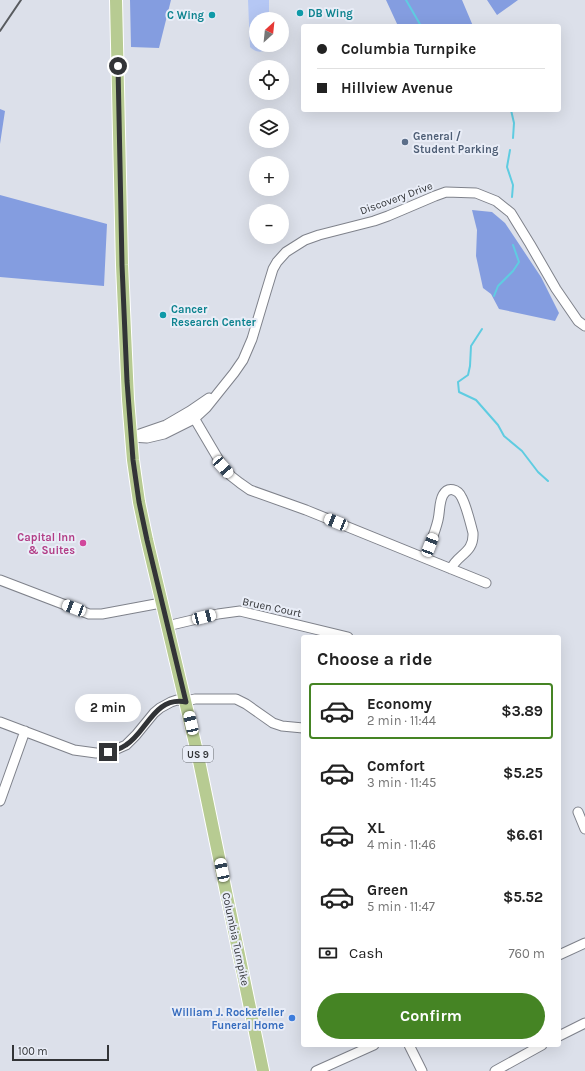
<!DOCTYPE html>
<meta charset="utf-8">
<style>
:root{--surface:#fff;--page:#f6f6f6;--text:#222;--muted:#767676;--line:#e0e0e0;--accent:#458424}
body{margin:0;font-family:Karla,sans-serif;background:var(--page);color:var(--text);height:100vh;display:flex;flex-direction:column;font-size:15px;white-space:nowrap}
*{box-sizing:border-box;margin:0}
p{font-size:13px;color:var(--muted)}
.icon{flex:none;width:22px;height:22px;fill:none;stroke:currentColor;stroke-width:2;stroke-linecap:round;stroke-linejoin:round}
.map{position:relative;flex:1;overflow:hidden}
.sheet{position:absolute;left:301px;top:635px;width:260px;height:412px;display:flex;flex-direction:column;background:var(--surface);border-radius:4px;box-shadow:0 4px 16px #0002}
.sheet>*{flex:none}
.hud{position:absolute;left:301px;top:24px;width:260px;height:88px;border-radius:4px;box-shadow:0 4px 16px #0002;display:grid;align-content:center;height:88px;padding:0 16px;background:var(--surface)}
.needle{width:26px;rotate:27deg}
.fabs{position:absolute;left:249px;top:12px;display:grid;gap:8px}
.fabs a{display:grid;place-items:center;width:40px;height:40px;border-radius:50%;background:var(--surface);box-shadow:0 4px 16px #0002;font-size:20px}
.scale{position:absolute;left:12px;bottom:10px;width:97px;box-sizing:border-box;padding-left:4px;border:2px solid #323437;border-top:0;font-size:11px;line-height:14px;white-space:nowrap;color:#323437;-webkit-text-stroke:3px #e9edf7;paint-order:stroke}
.end{position:absolute;width:18px;height:18px;margin:-9px;border:5px solid #323437;background:#fff;box-shadow:0 0 0 2px #fff}
.from{border-radius:50%}
.bubble{position:absolute;height:28px;border-radius:14px;background:var(--surface);box-shadow:0 4px 16px #0002;font-size:13px;font-weight:700;line-height:28px;text-align:center}
.car{position:absolute;width:12px;height:24px;margin:-12px -6px;border-radius:5px;box-shadow:0 0 3px 1px #0007;background:linear-gradient(#fff 24%,#345 0 40%,#fff 0 76%,#345 0 86%,#fff 0)}
.hud b{display:flex;align-items:center;gap:14px;height:38px;font-size:15px}
.hud b+b{border-top:1px solid var(--line)}
.hud i{width:10px;height:10px;background:var(--text)}
ul{padding:0;list-style:none}
li{display:flex;align-items:center;gap:12px;height:56px;margin:0 8px 6px;padding:0 8px;border:2px solid transparent;border-radius:4px}
li div{flex:1}
li b{display:block;font-size:15px}
li em{font-style:normal;font-weight:700}
li.current{border-color:var(--accent)}
li>.icon{width:36px;height:36px;stroke-width:1.5}
h2{padding:0 16px;font-size:18px;line-height:48px}
.pay{display:flex;align-items:center;gap:10px;height:44px;padding:0 16px;font-size:15px}
.pay p{margin-inline-start:auto}
.cta{display:flex;gap:8px;margin-top:auto;padding:8px 16px}
.cta a{flex:1;height:46px;border-radius:24px;background:var(--accent);color:#fff;font-size:16px;font-weight:700;line-height:46px;text-align:center}
.map>svg:first-child{display:block}
.green{fill:#b5c7f4}
.forest{fill:#849de0}
.lines{fill:none;stroke-linecap:round;stroke-linejoin:round}
.stream{stroke:#5fcce1;stroke-width:2}
.minor-casing{stroke:#7f828b;stroke-width:11}
.major-casing{stroke:#fff;stroke-width:14}
.minor{stroke:#fff;stroke-width:9}
.major{stroke:#b7cb92;stroke-width:12}
.rail{stroke:#585b5f;stroke-width:2}
.route{stroke:#323437;stroke-width:5}
.culture-dot{fill:#0f9aa8;stroke:#e9edf7;stroke-width:1.5}
.service-dot{fill:#5c6f8a;stroke:#e9edf7;stroke-width:1.5}
.hotel-dot{fill:#d1479c;stroke:#e9edf7;stroke-width:1.5}
.shop-dot{fill:#3f7fe0;stroke:#e9edf7;stroke-width:1.5}
.labels{text-anchor:middle;stroke-width:4;stroke-linejoin:round;paint-order:stroke}
.shield{fill:#e9edf7;stroke:#696c71;stroke-width:1}
.shield-label{font-size:10px;font-weight:bold;fill:#323437}
.culture-label{font-size:11px;font-weight:bold;fill:#0d838f;stroke:#e9edf7;text-anchor:start}
.service-label{font-size:11px;font-weight:bold;fill:#4e5e75;stroke:#e9edf7;text-anchor:start}
.street-label{font-size:11px;fill:#323437;stroke:#e9edf7}
.hotel-label{font-size:11px;font-weight:bold;fill:#b23c85;stroke:#e9edf7;text-anchor:end}
.shop-label{font-size:11px;font-weight:bold;fill:#366cbe;stroke:#e9edf7;text-anchor:end}
</style>
<div class="map">
<svg width="585" height="1071" viewBox="0 0 585 1071">
<rect width="100%" height="100%" fill="#dce0ea"/>
<path class="green" d="M248,0H269V19H256V45H269C265,54 256,53 250,47Z"/>
<path class="forest" d="M130,0H171L159,48L131,47Z
M386,0H462L473,26H398Z
M487,0H518L497,15Z
M0,109L5,111L0,144Z
M0,195L107,224L104,286L0,277Z
M472,210L492,212L505,223L541,277L559,313L555,321L499,309L491,294L483,288L476,256L477,230Z"/>
<g class="lines">
<path class="stream" d="M406,0L421,26
M511,110L514,123L513,138
M510,150L507,167L513,185L512,197
M494,296L498,286L513,271L519,262L513,245
M482,329L471,346L470,366L468,375L458,382L459,392L476,400L498,425L504,436L522,451L538,472L548,481"/>
<g class="minor-casing">
<path id="minor" d="M190,411L223,467L231,476L240,483L250,490L306,510L486,583
M134,436L166,425L190,411L209,398
M131,437L147,438L164,434L194,419L206,408L234,373L243,360L252,339L266,292L273,269L277,262L286,252L305,240L319,235L374,221L388,216L435,196L446,192L476,193L496,201L511,213L530,244L556,289L578,321L585,326
M425,558C429,546 435,533 438,520C440,512 439,502 443,495C448,486 458,489 462,498C467,508 470,522 473,533C474,554 457,554 451,569
M0,580L89,614H102L161,603
M167,626L218,614L240,611L348,637
M0,722L74,750L96,753H108L126,745L136,735L154,713L160,708L171,702L177,700L186,701L195,699H236L246,704L273,723L282,726L303,728
M0,801L25,731
M578,812L585,829
M559,955L585,943
M559,1036L585,1023
M409,1045L422,1071
M316,1071L374,1045
M495,1071L542,1045"/>
</g>
<g class="major-casing">
<path id="major" d="M116,0L122,265L128,399L133,460L139,502L147,540L198,756L263,1071"/>
</g>
<use href="#minor" class="minor"/>
<use href="#major" class="major"/>
<path class="rail" d="M0,31L21,0"/>
</g>
<g class="lines">
<path class="route" d="M108,752C114,751 120,749 126,745C147,732 154,696 186,702L147,540L139,502L133,460L127,381L122,265L118,66"/>
</g>
<g class="culture-dot">
<circle cx="300" cy="13" r="4"/>
<circle cx="212" cy="15" r="4"/>
<circle cx="163" cy="315" r="4"/>
</g>
<circle class="service-dot" cx="405" cy="142" r="4"/>
<circle class="hotel-dot" cx="83" cy="543" r="4"/>
<circle class="shop-dot" cx="292" cy="1018" r="4"/>
<g class="labels">
<rect class="shield" x="183" y="746" width="30" height="16" rx="3"/>
<g class="shield-label">
<text x="198" y="758">US 9</text>
</g>
<g class="culture-label">
<text x="308" y="17">DB Wing</text>
<text x="204" y="19" text-anchor="end">C Wing</text>
<text x="171" y="313">Cancer<tspan x="171" dy="13">Research Center</tspan></text>
</g>
<g class="service-label">
<text x="413" y="140">General /<tspan x="413" dy="13">Student Parking</tspan></text>
</g>
<g class="street-label">
<text transform="translate(396 198) rotate(-20)" y="4">Discovery Drive</text>
<text transform="translate(272 607) rotate(12)" y="4">Bruen Court</text>
<text transform="translate(236 939) rotate(78)" y="4">Columbia Turnpike</text>
</g>
<g class="hotel-label">
<text x="75" y="541">Capital Inn<tspan x="75" dy="13">&amp; Suites</tspan></text>
</g>
<g class="shop-label">
<text x="284" y="1016">William J. Rockefeller<tspan x="284" dy="13">Funeral Home</tspan></text>
</g>
</g>
</svg>
<div class="fabs">
<a><svg class="needle" viewBox="-14 -14 28 28"><path d="M0-13l5 13h-10z" fill="#e53935"/><path d="M0 13l5-13h-10z" fill="#767676"/></svg></a>
<a><svg class="icon" aria-label="locate" viewBox="0 0 24 24"><circle cx="12" cy="12" r="6"/><path d="M12 2v4M12 18v4M2 12h4M18 12h4"/></svg></a>
<a><svg class="icon" aria-label="layers" viewBox="0 0 24 24"><path d="M12 4l9 5-9 5-9-5zM3 14l9 5 9-5"/></svg></a>
<a>+</a>
<a>−</a>
</div>
<div class="scale">100 m</div>
<i class="end from" style="left:118px;top:66px"></i>
<i class="end" style="left:108px;top:752px"></i>
<div class="bubble" style="left:75px;top:694px;width:66px">2 min</div>
<i class="car" style="left:223px;top:467px;rotate:139deg"></i>
<i class="car" style="left:336px;top:522px;rotate:292deg"></i>
<i class="car" style="left:430px;top:545px;rotate:21deg"></i>
<i class="car" style="left:74px;top:608px;rotate:291deg"></i>
<i class="car" style="left:204px;top:617px;rotate:76deg"></i>
<i class="car" style="left:191px;top:723px;rotate:347deg"></i>
<i class="car" style="left:222px;top:870px;rotate:348deg"></i>
<div class="hud">
<b><i class="from"></i>Columbia Turnpike</b>
<b><i></i>Hillview Avenue</b>
</div>
<section class="sheet">
<h2>Choose a ride</h2>
<ul>
<li class="current"><svg class="icon" aria-label="car" viewBox="0 0 24 24"><path d="M5 17H2v-5l4-1 3-4h7l3 4 3 1v5h-3M9 17h6M6 11h13"/><circle cx="7" cy="17" r="2"/><circle cx="17" cy="17" r="2"/></svg><div><b>Economy</b><p>2 min · 11:44</p></div><em>$3.89</em></li>
<li><svg class="icon" aria-label="car" viewBox="0 0 24 24"><path d="M5 17H2v-5l4-1 3-4h7l3 4 3 1v5h-3M9 17h6M6 11h13"/><circle cx="7" cy="17" r="2"/><circle cx="17" cy="17" r="2"/></svg><div><b>Comfort</b><p>3 min · 11:45</p></div><em>$5.25</em></li>
<li><svg class="icon" aria-label="car" viewBox="0 0 24 24"><path d="M5 17H2v-5l4-1 3-4h7l3 4 3 1v5h-3M9 17h6M6 11h13"/><circle cx="7" cy="17" r="2"/><circle cx="17" cy="17" r="2"/></svg><div><b>XL</b><p>4 min · 11:46</p></div><em>$6.61</em></li>
<li><svg class="icon" aria-label="car" viewBox="0 0 24 24"><path d="M5 17H2v-5l4-1 3-4h7l3 4 3 1v5h-3M9 17h6M6 11h13"/><circle cx="7" cy="17" r="2"/><circle cx="17" cy="17" r="2"/></svg><div><b>Green</b><p>5 min · 11:47</p></div><em>$5.52</em></li>
</ul>
<div class="pay"><svg class="icon" aria-label="cash" viewBox="0 0 24 24"><path d="M3 7h18v10H3z"/><circle cx="12" cy="12" r="2"/></svg>Cash<p>760 m</p></div>
<div class="cta"><a>Confirm</a></div>
</section>
</div>
